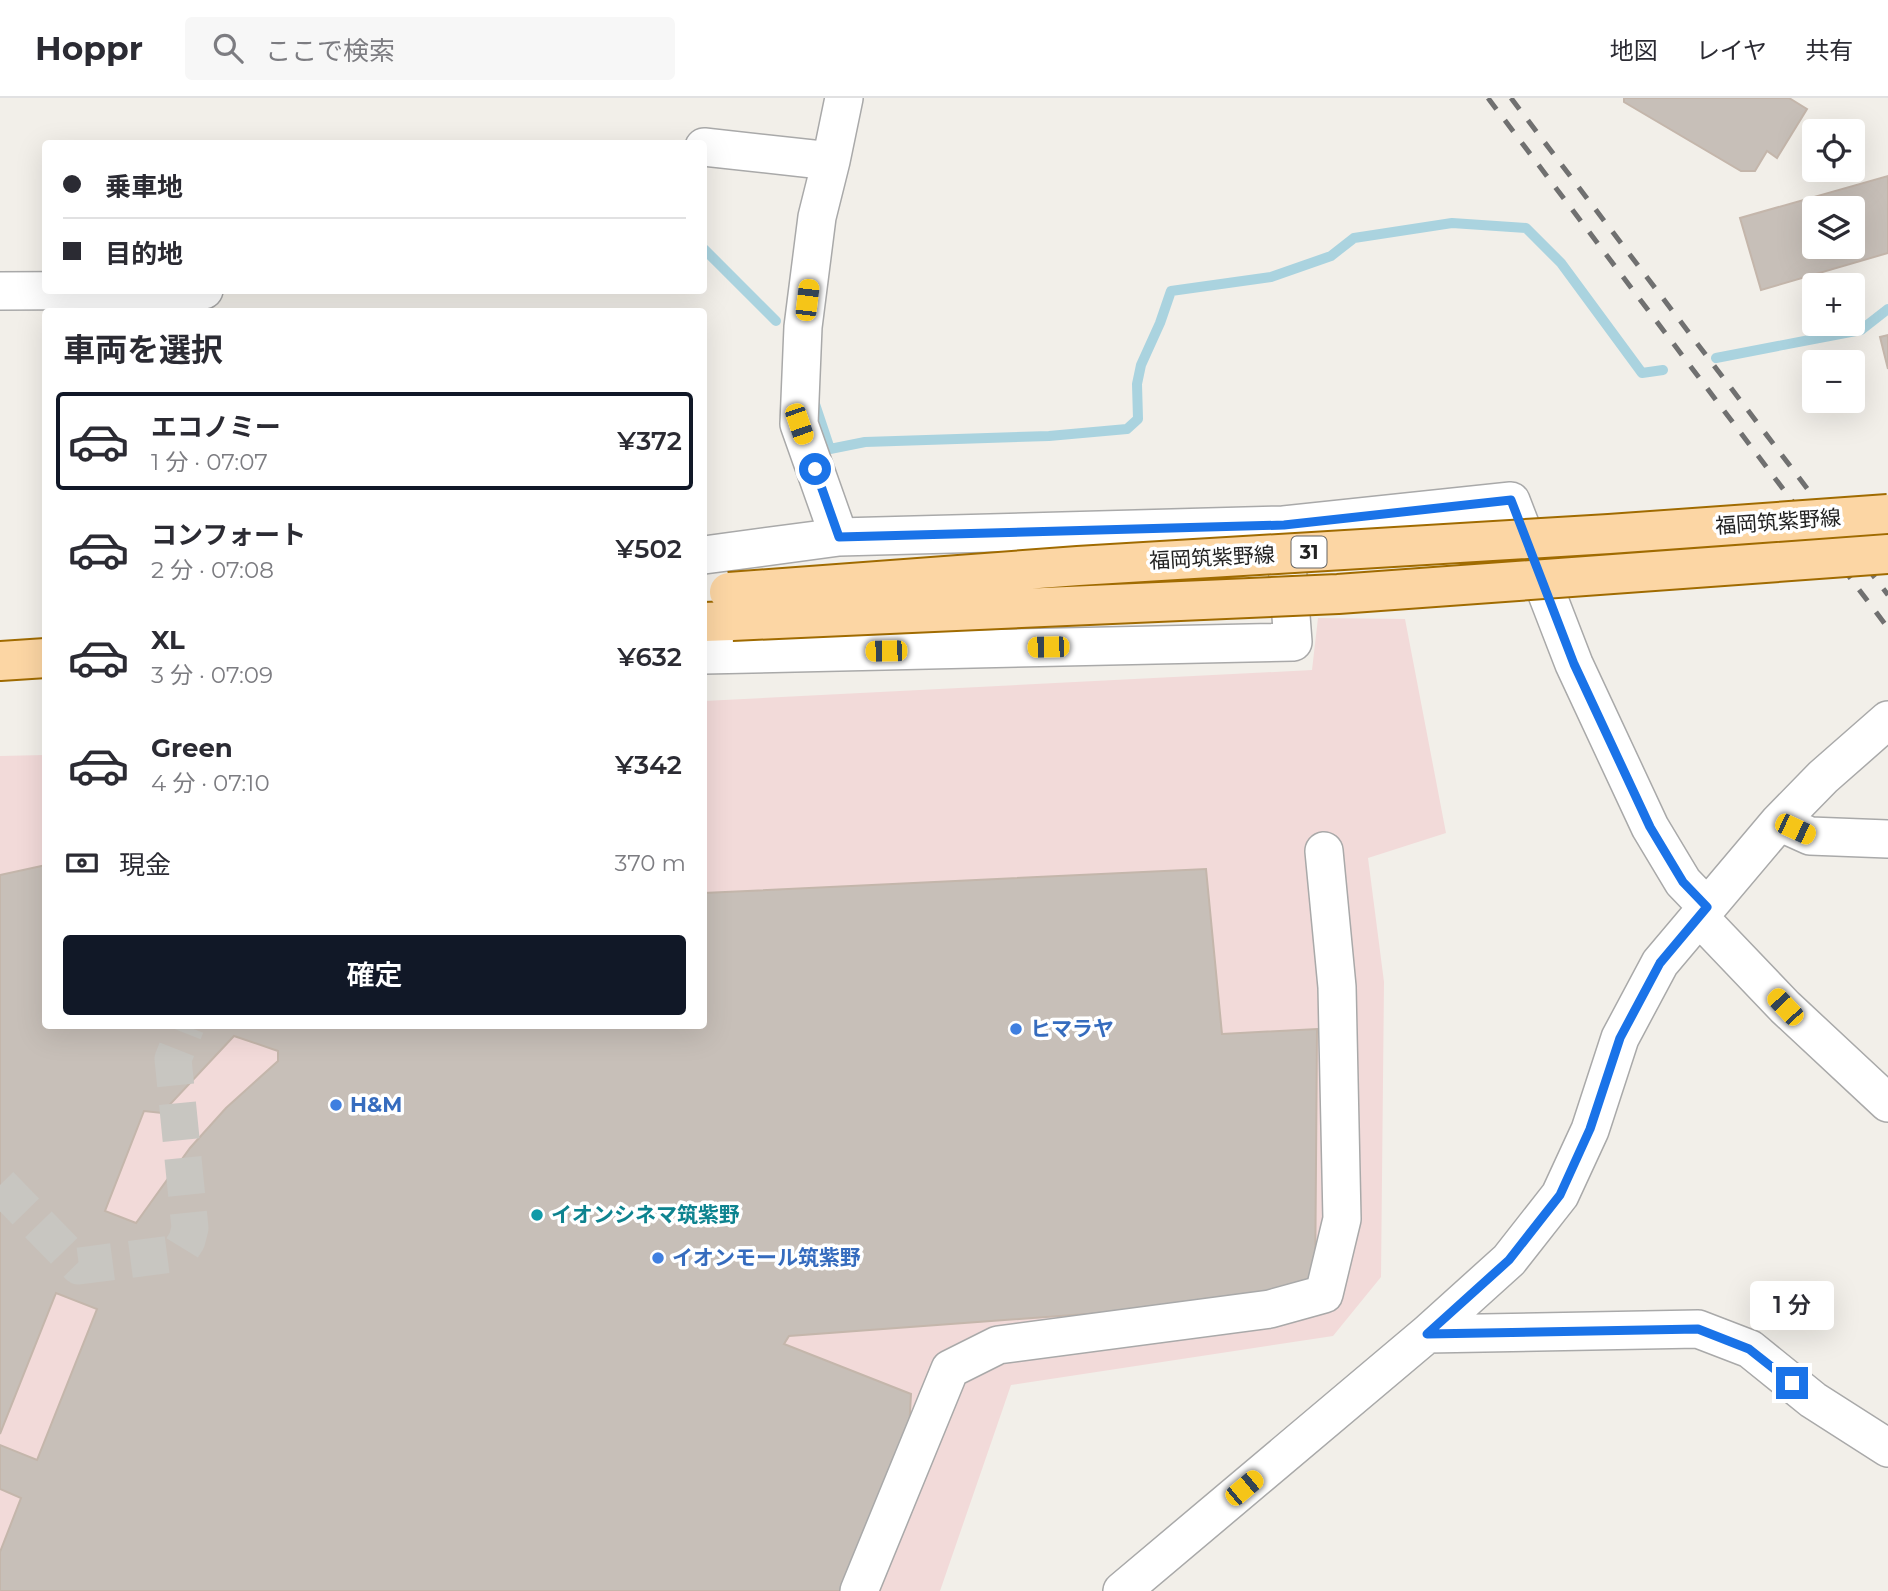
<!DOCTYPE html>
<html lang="ja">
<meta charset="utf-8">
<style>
:root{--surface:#fff;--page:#f7f7f7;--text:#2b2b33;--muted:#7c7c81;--line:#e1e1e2;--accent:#111827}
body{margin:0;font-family:Montserrat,"Noto Sans JP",sans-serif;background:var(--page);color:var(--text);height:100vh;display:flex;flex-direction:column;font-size:26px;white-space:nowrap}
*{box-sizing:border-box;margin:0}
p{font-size:23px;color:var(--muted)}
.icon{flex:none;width:38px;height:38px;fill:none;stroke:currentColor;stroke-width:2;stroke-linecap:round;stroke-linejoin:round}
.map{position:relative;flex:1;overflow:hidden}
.drawer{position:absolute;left:42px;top:210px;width:665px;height:721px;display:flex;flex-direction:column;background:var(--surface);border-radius:7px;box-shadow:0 7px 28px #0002}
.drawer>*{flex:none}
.guide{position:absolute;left:42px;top:42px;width:665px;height:154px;border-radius:7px;box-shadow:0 7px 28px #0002;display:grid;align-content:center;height:154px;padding:0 21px;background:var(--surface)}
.tools{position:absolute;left:1802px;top:21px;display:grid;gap:14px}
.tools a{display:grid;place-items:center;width:63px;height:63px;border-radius:7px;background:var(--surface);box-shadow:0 7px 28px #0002;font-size:35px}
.end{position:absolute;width:32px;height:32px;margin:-16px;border:9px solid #1a73e8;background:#fff;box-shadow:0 0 0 4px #fff}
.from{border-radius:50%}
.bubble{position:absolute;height:49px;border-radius:7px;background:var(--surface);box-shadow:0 7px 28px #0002;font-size:23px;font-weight:600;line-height:49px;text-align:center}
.car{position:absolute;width:21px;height:42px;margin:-21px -10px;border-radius:9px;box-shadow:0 0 5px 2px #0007;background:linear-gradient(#f5c518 24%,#345 0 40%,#f5c518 0 76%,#345 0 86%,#f5c518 0)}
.guide b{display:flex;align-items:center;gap:24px;height:66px;font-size:26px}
.guide b+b{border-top:2px solid var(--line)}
.guide i{width:18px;height:18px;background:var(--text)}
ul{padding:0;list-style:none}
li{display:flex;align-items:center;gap:21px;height:98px;margin:0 14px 10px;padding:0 7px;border:4px solid transparent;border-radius:7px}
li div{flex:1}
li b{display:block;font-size:26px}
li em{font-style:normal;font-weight:600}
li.on{border-color:var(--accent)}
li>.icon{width:63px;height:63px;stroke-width:1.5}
h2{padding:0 21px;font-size:32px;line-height:84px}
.pay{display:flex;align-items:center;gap:18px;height:77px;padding:0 21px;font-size:26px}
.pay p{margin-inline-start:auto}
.button{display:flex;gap:14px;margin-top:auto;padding:14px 21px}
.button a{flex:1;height:80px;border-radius:7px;background:var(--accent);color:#fff;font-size:28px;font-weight:600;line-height:80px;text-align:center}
header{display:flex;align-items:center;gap:42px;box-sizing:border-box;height:98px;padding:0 35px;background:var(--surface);border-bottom:2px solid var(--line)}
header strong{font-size:33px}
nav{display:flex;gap:38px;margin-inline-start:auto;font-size:24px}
.search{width:490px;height:63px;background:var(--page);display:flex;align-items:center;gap:18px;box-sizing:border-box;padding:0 24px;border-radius:7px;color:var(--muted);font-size:26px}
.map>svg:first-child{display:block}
.commercial{fill:#f2dad9}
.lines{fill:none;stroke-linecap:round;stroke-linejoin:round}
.stream{stroke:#aad3df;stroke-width:10}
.building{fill:#c7bfb8;stroke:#c4b6ab;stroke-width:2;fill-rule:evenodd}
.minor-tunnel{stroke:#c8c6c1;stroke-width:37;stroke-dasharray:37 18;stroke-linecap:butt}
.minor-casing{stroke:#a9a9a9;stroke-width:40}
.major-casing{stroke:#a06b00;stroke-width:42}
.minor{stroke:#fff;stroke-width:37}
.major{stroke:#fcd6a4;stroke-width:38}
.rail{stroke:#707070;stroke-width:5;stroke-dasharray:14 14;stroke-linecap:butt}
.major-bridge-casing{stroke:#a06b00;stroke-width:42;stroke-linecap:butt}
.major-bridge{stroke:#fcd6a4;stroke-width:38}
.route{stroke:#1a73e8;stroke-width:9}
.shop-dot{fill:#3f7fe0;stroke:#fff;stroke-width:2.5}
.culture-dot{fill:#0f9aa8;stroke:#fff;stroke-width:2.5}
.labels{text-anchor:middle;stroke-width:7;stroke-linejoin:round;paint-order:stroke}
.shield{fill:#fff;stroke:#646464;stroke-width:2}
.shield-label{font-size:19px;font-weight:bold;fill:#222}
.street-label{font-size:21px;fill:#222;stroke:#fff}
.shop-label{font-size:21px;font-weight:bold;fill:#366cbe;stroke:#fff;text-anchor:start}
.culture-label{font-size:21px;font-weight:bold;fill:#0d838f;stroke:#fff;text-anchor:start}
</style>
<header>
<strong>Hoppr</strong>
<div class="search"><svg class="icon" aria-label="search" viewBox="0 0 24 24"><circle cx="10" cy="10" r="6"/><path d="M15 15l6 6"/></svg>ここで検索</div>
<nav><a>地図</a><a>レイヤ</a><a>共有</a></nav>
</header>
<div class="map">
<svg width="1888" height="1493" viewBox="0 0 1888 1493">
<rect width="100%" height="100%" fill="#f2efe9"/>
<path class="commercial" d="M1318,520L1405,521L1446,735L1368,760L1384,884L1381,1179L1333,1238L1011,1287L940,1493H0V658L45,657L46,928H704V603L1312,572Z"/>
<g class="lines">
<path class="stream" d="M704,151L776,223
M1716,260L1861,232L1888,211
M814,303L830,351L865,344L1049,338L1127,331L1138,321L1137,286L1141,267L1160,225L1171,193L1271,179L1331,158L1354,140L1452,125L1526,130L1561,165L1642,275L1663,272"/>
</g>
<path class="building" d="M1624,0H1789L1807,11L1777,60L1767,53L1755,73H1741L1624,4Z
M1888,78V155L1761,192L1740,120ZM1815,110H1853V149H1815Z
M1888,237V271L1880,239Z
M46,767V928H704V795L1206,771L1222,936L1317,931L1315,1199L789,1238L784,1246L911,1296L909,1332L840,1493H0V1454L21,1400L0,1391V1347L37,1362L97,1211L56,1195L0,1336V777ZM234,938L278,953V963L226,1010L190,1050L136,1125L105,1113L144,1013L162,1015Z"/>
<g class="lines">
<path class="minor-tunnel" d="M0,1087L79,1168L179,1155L187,1142L190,1130L173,961L186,928"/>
<g class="minor-casing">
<path id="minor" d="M704,49L831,63
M0,193L204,192
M1284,427L1511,403L1574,566L1650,729L1683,784L1707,809
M839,439L799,326L803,229L817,119L831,63L844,0
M704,457L839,439L1284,427L1293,544L704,557
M1779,724L1810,738L1888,741
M1699,819L1785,909L1888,1005
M1427,1236L1698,1231L1750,1251L1813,1302L1888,1350
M859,1493L950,1271L998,1247L1270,1211L1324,1196L1342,1121L1337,889L1324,753
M1122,1493L1427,1236L1509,1162L1560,1097L1590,1032L1620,940L1660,865L1779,724L1823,679L1888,622"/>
</g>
<g class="major-casing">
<path id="major" d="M704,524L732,523
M0,563L46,560"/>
</g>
<use href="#minor" class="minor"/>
<use href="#major" class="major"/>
<path class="rail" d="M1488,0L1888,530
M1511,0L1888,497"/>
<g class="major-bridge-casing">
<path id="major-bridge" d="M729,494L1078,468L1609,436L1888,416
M732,523L1338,496L1888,456"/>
</g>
<use href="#major-bridge" class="major-bridge"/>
</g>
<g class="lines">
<path class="route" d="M815,371L839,439L1284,427L1511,402L1574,566L1650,729L1683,784L1707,809L1660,865L1620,940L1590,1031L1560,1097L1509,1162L1427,1236L1698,1231L1749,1251L1792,1285"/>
</g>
<g class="shop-dot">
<circle cx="1016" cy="931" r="7"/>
<circle cx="336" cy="1007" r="7"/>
<circle cx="658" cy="1160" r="7"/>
</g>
<circle class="culture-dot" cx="537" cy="1117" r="7"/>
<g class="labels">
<rect class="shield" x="1291.5" y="438.5" width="35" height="31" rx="5"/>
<g class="shield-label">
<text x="1309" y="461">31</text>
</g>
<g class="street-label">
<text transform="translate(1778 424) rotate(-4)" y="7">福岡筑紫野線</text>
<text transform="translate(1212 460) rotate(-3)" y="7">福岡筑紫野線</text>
</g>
<g class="shop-label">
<text x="1030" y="938">ヒマラヤ</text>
<text x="350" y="1014">H&amp;M</text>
<text x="672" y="1167">イオンモール筑紫野</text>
</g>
<g class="culture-label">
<text x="551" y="1124">イオンシネマ筑紫野</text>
</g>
</g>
</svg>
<div class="tools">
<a><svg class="icon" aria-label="locate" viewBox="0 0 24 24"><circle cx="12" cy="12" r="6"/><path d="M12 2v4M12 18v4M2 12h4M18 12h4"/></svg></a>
<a><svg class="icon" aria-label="layers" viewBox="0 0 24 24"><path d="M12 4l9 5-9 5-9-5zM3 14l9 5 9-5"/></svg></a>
<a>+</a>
<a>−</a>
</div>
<i class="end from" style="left:815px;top:371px"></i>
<i class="end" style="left:1792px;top:1285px"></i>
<div class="bubble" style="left:1750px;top:1183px;width:84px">1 分</div>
<i class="car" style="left:807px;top:202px;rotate:7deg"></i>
<i class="car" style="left:799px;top:326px;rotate:161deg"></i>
<i class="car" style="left:1048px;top:549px;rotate:269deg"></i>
<i class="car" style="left:886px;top:553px;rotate:269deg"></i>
<i class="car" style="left:1795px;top:731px;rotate:115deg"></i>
<i class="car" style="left:1785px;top:909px;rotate:317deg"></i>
<i class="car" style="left:1244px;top:1390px;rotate:50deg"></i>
<div class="guide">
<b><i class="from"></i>乗車地</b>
<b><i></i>目的地</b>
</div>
<section class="drawer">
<h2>車両を選択</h2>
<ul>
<li class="on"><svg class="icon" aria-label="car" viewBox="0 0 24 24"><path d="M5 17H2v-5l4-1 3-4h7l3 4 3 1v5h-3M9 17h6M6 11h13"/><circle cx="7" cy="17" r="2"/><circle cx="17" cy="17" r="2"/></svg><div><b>エコノミー</b><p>1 分 · 07:07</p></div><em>¥372</em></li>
<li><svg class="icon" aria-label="car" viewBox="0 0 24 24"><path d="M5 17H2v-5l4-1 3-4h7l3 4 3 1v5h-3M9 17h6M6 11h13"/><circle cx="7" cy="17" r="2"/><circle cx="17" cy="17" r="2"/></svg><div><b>コンフォート</b><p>2 分 · 07:08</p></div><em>¥502</em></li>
<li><svg class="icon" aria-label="car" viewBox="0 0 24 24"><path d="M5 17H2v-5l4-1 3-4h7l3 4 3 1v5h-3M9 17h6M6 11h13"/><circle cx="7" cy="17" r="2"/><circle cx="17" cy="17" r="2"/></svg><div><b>XL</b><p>3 分 · 07:09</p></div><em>¥632</em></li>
<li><svg class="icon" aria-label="car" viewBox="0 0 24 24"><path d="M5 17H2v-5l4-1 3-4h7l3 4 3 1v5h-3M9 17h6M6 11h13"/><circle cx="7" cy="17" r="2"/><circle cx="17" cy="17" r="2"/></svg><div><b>Green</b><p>4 分 · 07:10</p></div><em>¥342</em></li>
</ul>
<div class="pay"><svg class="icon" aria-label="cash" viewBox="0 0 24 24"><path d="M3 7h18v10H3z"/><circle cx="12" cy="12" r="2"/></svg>現金<p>370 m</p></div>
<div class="button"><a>確定</a></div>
</section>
</div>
